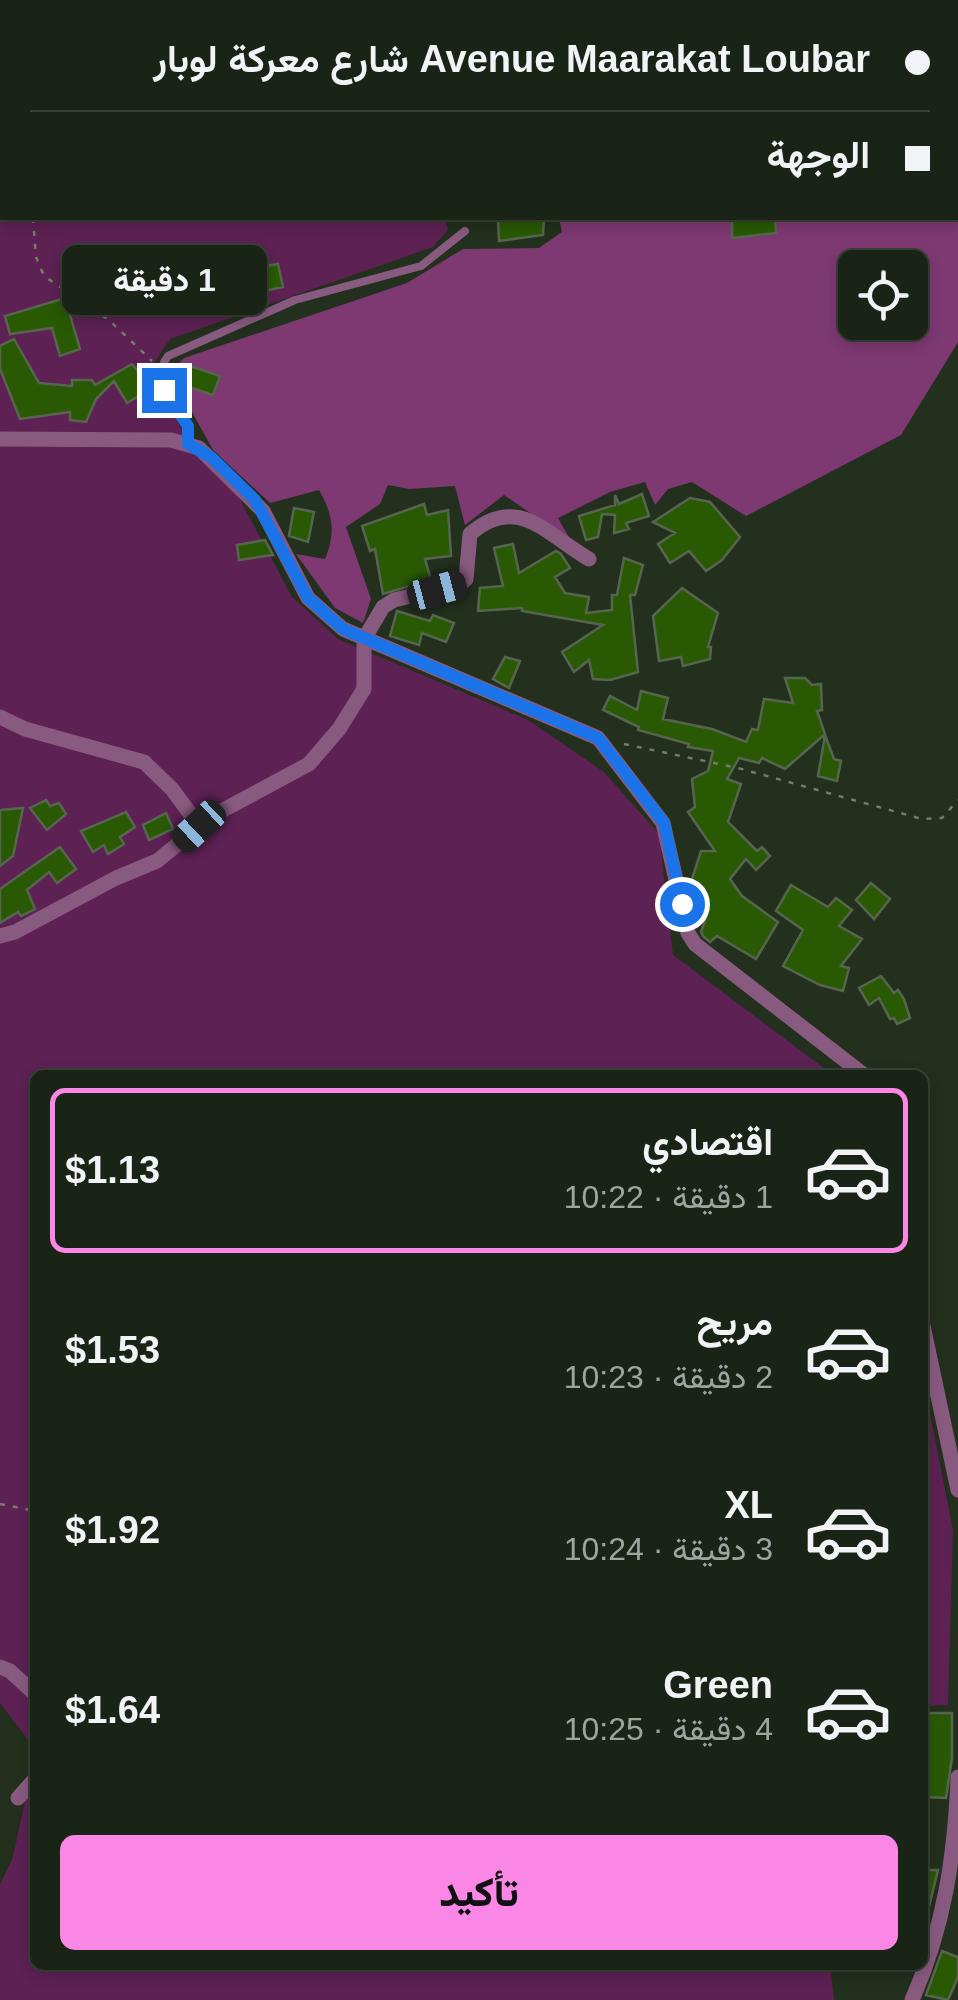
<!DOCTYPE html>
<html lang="ar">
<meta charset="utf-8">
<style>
:root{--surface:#1a2416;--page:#232c1f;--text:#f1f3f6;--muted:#9fa4a1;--line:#384135;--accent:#fa87e6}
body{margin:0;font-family:Helvetica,Vazirmatn,sans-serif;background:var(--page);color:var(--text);direction:rtl;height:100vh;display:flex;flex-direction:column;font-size:38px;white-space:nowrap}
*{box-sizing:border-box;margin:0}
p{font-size:32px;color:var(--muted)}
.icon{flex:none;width:55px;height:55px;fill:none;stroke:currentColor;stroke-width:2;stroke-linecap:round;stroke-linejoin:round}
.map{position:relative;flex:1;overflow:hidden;direction:ltr}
.sheet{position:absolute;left:30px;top:1070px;width:898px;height:900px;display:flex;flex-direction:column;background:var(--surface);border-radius:15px;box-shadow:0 5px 15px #0003,0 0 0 2px var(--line);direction:rtl}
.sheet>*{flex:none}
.top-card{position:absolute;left:0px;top:0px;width:960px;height:220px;box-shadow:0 5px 15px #0003,0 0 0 2px var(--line);direction:rtl;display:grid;align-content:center;height:220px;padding:0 30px;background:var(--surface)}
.buttons{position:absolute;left:838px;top:250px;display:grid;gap:20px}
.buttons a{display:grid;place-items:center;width:90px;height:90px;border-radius:15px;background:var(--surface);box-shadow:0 5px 15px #0003,0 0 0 2px var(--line);font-size:50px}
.end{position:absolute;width:45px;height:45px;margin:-22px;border:12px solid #1a73e8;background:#fff;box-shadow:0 0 0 5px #fff}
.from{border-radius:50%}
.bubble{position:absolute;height:70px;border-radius:15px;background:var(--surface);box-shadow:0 5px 15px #0003,0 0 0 2px var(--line);font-size:32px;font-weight:800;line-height:70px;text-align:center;direction:rtl}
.car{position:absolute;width:30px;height:60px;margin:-30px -15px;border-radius:12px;box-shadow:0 0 8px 2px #0007;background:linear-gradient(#222 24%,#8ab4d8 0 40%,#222 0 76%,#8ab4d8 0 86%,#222 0)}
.top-card b{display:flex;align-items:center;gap:35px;height:95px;font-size:38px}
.top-card b+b{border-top:2px solid var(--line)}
.top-card i{width:25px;height:25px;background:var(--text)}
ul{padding:18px 0 0;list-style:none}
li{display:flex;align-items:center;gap:30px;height:165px;margin:0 20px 15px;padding:0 10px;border:5px solid transparent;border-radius:15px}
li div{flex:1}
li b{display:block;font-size:38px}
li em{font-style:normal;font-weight:800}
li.active{border-color:var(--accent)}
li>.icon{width:90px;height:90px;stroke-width:1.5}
.action{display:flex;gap:20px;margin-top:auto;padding:20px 30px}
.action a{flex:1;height:115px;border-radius:15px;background:var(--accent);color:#111;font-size:40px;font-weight:800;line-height:115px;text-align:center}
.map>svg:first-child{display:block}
.green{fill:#5d2154}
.forest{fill:#7e3973;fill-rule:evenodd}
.building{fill:#295a03;stroke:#576550;stroke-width:2.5}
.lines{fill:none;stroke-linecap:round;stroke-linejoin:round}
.path{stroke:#727d6d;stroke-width:2.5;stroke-dasharray:5 8;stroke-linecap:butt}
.service{stroke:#895a80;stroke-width:8}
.minor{stroke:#895a80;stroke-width:15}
.route{stroke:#1a73e8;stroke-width:12}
</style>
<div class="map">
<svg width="958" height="2000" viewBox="0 0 958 2000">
<rect width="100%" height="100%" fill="#23301d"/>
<path class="green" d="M0,0L78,2H2V218H445L448,230L433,247L170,339L153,365L181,428L238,496L292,597L338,639L528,720L604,772L659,834L673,955L833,1075H35V1749L0,1703Z
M923,1378L953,1530L948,1705L924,1706L923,1737Z
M35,1754V1965H830L834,2000H0V1885L13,1857Z"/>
<path class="forest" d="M377,0H958V342L901,435L746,516L692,482L668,489L655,505L645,482L610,492L558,518L571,541L504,495L465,525L455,486L409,489L388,485L380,504L346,527L371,599L363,623L335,608L296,554L325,559C336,534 333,514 319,490L270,503L213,450L170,372L184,358L407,283L463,249L539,248L562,232L559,218H958V2ZM855,268H910V322H855Z"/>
<path class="building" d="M498,218H544L543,235L499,241Z
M732,218H775L776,233L732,238Z
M278,264L283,287L254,293L256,303L228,309L222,273Z
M65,298L80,349L60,356L52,328L10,334L5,316Z
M14,339L39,383L72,386V380H92L95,385L132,364L152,388L127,403L114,381L96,399L86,422L70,420V412L20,419L0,369V346Z
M187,365L220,376L213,395L180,384Z
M642,494L649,516L626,523L629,529L614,533L615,515L602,514L598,537L586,540L579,516L615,505V495L619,504Z
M690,498L710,502L740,537L722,560L706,571L689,551L670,563L658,544L675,533L653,522Z
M424,504L427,515L448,510L451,556L425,559L431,580L383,594L375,549L370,551L362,526Z
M294,508L314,512L308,542L289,536Z
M265,540L273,555L239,560L237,545Z
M513,544L519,573L556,551L561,554L570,568L555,577L565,593L589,597L586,613L612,610V595H617L624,558L643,565L635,595H630L638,672L610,680L593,679L589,660L574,672L562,652L603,625L522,611V608L478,611L480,588L503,586L494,548Z
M682,588L718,613L708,647H711L710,659L683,666L681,657L659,661L653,616Z
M397,611L430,621L433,615L454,623L446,642L422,633L419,645L390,636Z
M505,657L520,661L509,688L493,679Z
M785,678H805L812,685L821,684L822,710L817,711L825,734L785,769L762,758L759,763L739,758L727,779L741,784L728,822L757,851L762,847L770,856L756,870L746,859L730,879L742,896L778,922L756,959L717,936L710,942L703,936L701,932L707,915L693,903L703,887L691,882L701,851H715L688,812L695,807L692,779L708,771L713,751L688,747L689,744L638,730L639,727L603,710L610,696L637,710L641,691L668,698L663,719L712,729L746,742L752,729L758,730L764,699L793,703Z
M825,735L834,759L841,761L837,781L818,776Z
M46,800L50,806L59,803L66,814L47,830L30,808Z
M23,808L13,856L0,866V810Z
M126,812L135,827L120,837L124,844L108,854L104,845L93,852L81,831Z
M166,813L173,829L149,840L143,825Z
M60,847L76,869L57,883L49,872L27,890L35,909L21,916L18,912L0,923V889Z
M871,883L890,899L874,919L856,900Z
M791,885L828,907L836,898L852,910L839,926L862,939L841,966L849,968L843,991L820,985L783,966L803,930L776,911Z
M881,976L894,993L898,990L904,999L910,1018L897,1024L894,1018L890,1019L879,998L869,1005L859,988Z
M929,1713H952V1758L946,1798L925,1797Z
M922,1870H938L922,1935Z
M942,1951L958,1957V1977L948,2000L926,1995Z"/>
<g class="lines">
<path class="path" d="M33,218L36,257L44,276L109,320L152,361
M624,744L738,768L922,819L942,818L958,800
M0,1504L35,1511"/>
<path class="service" d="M189,444C193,412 143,389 168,356L295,300L421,266L465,231"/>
<path class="minor" d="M19,2L21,0
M0,18L2,16
M0,76L2,78
M0,170L2,168
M0,439L171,440L199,448L263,511L308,598L343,629L598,738L663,823L688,933L695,944L864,1075
M0,717L25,729L144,762L172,789L199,826
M0,936L15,932L116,878L157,861L212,816L309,764L339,729L364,689V639L383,607L394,600L459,585L466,579L470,534C517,493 546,534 589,559
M922,1321L958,1490
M0,1667L10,1671L35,1694
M18,1798L35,1779
M912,2000C944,1928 955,1856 958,1777"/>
</g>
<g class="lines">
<path class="route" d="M164,390L188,426V444L212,458L255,500L308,598L343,629L598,738L664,823L682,904"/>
</g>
</svg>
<div class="buttons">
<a><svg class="icon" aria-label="locate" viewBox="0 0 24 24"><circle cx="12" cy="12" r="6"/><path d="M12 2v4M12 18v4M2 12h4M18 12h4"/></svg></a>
</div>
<i class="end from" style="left:682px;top:904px"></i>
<i class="end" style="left:164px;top:390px"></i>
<div class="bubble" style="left:62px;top:245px;width:205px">1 دقيقة</div>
<i class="car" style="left:437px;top:590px;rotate:75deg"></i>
<i class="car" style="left:199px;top:826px;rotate:227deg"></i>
<div class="top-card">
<b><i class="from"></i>Avenue Maarakat Loubar شارع معركة لوبار</b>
<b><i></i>الوجهة</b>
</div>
<section class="sheet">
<ul>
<li class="active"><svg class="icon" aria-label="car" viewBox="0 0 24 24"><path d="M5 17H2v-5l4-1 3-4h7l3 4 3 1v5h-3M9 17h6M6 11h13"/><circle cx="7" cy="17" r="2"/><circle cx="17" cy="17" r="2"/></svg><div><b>اقتصادي</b><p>1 دقيقة · 10:22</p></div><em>$1.13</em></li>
<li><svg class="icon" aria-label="car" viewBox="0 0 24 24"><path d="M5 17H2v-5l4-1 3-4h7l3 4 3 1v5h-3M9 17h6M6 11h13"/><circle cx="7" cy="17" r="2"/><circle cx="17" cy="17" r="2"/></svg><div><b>مريح</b><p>2 دقيقة · 10:23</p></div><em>$1.53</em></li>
<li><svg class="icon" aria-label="car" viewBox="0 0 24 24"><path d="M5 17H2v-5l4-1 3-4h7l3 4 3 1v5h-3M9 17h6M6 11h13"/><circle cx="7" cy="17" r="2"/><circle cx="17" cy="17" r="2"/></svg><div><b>XL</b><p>3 دقيقة · 10:24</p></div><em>$1.92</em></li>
<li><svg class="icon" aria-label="car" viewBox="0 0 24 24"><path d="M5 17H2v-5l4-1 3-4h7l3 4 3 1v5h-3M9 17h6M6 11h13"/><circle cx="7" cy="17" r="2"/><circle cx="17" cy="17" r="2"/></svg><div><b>Green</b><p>4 دقيقة · 10:25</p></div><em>$1.64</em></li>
</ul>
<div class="action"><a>تأكيد</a></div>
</section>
</div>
